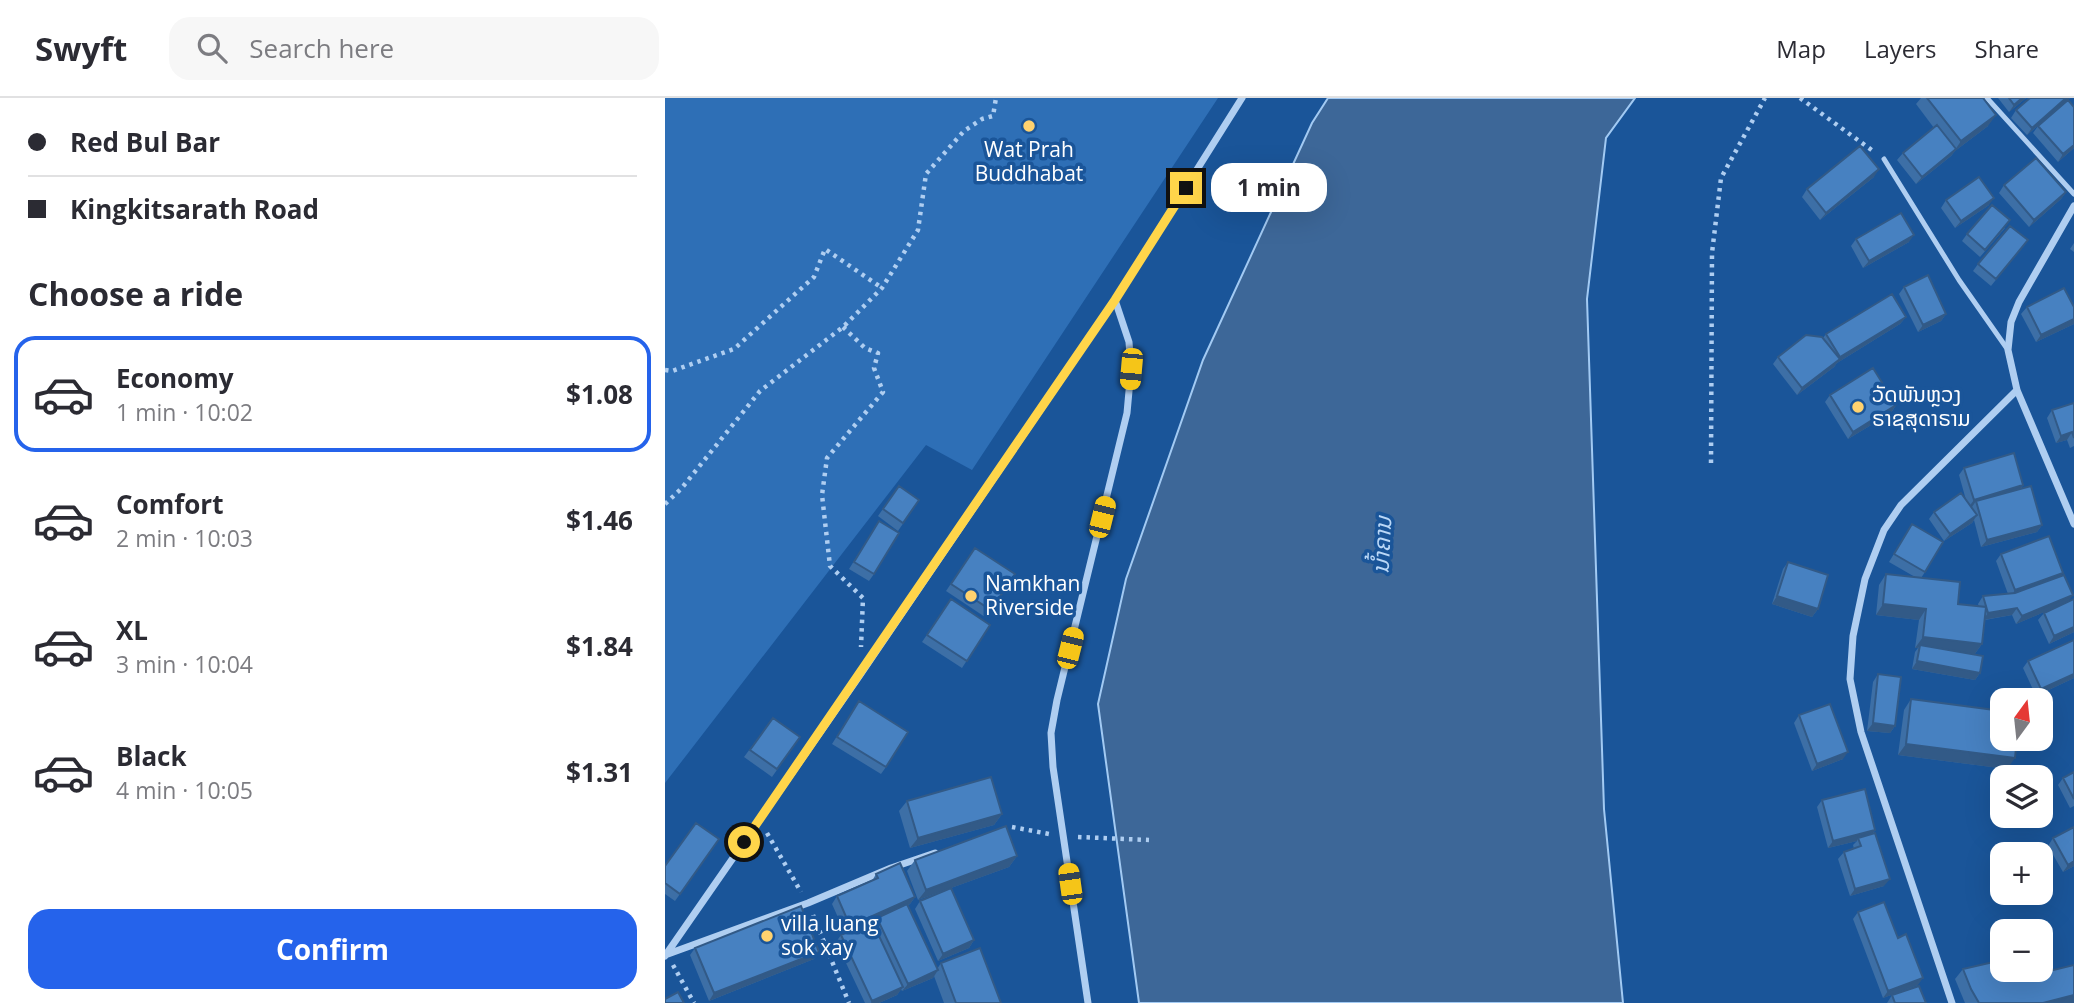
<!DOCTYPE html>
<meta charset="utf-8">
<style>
:root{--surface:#fff;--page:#f7f7f7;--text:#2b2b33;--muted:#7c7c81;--line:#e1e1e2;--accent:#2563eb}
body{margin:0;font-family:"Open Sans","Noto Sans Lao",sans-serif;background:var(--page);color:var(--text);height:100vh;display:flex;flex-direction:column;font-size:26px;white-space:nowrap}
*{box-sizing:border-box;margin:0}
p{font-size:23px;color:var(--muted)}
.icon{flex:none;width:38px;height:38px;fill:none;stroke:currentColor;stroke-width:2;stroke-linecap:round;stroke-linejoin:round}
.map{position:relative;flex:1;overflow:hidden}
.drawer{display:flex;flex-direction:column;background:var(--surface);width:665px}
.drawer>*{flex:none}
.top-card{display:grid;align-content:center;height:154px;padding:0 28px;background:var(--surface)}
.needle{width:46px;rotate:15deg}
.fabs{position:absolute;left:1325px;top:590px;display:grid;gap:14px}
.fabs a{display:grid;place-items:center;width:63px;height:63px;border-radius:14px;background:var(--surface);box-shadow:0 7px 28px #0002;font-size:35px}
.end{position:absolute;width:32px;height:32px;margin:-16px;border:9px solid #ffd54a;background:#111;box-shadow:0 0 0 4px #111}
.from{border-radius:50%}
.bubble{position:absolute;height:49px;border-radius:21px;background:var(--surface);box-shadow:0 7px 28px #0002;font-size:23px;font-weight:700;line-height:49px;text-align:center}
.car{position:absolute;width:21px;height:42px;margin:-21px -10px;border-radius:9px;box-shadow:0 0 5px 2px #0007;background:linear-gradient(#f5c518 24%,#345 0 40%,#f5c518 0 76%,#345 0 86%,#f5c518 0)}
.top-card b{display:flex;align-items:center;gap:24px;height:66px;font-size:26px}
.top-card b+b{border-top:2px solid var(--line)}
.top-card i{width:18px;height:18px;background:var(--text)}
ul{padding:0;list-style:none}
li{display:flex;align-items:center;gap:21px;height:116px;margin:0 14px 10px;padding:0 14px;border:4px solid transparent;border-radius:21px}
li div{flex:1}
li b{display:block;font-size:26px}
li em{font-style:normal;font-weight:700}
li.current{border-color:var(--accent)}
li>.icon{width:63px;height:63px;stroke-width:1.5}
h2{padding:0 28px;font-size:32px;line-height:84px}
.action{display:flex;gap:14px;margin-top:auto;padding:14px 28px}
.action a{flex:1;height:80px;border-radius:21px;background:var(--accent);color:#fff;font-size:28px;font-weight:700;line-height:80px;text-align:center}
header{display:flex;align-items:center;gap:42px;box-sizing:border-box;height:98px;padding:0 35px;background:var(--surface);border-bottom:2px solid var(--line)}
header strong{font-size:33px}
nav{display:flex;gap:38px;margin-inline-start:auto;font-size:24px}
.search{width:490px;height:63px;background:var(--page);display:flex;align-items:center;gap:18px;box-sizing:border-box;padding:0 24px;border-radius:21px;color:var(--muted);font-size:26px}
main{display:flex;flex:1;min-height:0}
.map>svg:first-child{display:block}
.green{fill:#2e6fb6}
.water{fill:#3d6798;stroke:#a2caf3;stroke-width:2}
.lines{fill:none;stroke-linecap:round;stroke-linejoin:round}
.path{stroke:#afcef1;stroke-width:4.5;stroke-dasharray:3.5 5;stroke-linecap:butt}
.lane{stroke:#afcef1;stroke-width:5}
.street{stroke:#afcef1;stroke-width:7}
.wall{fill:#3d6fa6}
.shaded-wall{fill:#325a87}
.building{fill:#4781c1;stroke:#325a87;stroke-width:2}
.route{stroke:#ffd54a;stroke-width:9}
.poi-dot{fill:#ffd26f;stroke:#1a5599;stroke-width:2.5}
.labels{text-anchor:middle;stroke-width:7;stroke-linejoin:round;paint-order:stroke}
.poi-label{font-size:21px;fill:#fff;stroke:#1a5599;text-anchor:start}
.water-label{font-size:23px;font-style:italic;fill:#bbd8f7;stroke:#1a5599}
</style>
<header>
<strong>Swyft</strong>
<div class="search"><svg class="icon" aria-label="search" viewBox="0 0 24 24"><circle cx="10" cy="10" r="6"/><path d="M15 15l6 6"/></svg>Search here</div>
<nav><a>Map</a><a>Layers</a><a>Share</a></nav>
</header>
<main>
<section class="drawer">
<div class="top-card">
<b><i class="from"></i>Red Bul Bar</b>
<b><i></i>Kingkitsarath Road</b>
</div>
<h2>Choose a ride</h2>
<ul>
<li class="current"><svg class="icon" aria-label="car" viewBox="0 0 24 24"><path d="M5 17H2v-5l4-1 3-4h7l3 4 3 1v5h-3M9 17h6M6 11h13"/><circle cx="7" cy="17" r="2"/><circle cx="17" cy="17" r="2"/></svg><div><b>Economy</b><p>1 min · 10:02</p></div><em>$1.08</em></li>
<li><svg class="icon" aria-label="car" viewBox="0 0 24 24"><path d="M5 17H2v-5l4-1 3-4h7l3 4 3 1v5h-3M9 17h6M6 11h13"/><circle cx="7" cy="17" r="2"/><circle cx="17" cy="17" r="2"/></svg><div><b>Comfort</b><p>2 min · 10:03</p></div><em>$1.46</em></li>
<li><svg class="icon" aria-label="car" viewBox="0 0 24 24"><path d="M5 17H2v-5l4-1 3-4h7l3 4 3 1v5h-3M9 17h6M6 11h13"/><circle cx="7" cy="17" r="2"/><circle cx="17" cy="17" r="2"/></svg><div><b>XL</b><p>3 min · 10:04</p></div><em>$1.84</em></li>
<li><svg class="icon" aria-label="car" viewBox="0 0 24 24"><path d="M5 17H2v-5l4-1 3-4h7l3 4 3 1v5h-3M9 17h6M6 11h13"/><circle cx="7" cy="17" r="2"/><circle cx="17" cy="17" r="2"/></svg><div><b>Black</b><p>4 min · 10:05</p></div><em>$1.31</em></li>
</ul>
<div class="action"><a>Confirm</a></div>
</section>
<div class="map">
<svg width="1409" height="905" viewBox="0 0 1409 905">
<rect width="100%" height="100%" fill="#1a5599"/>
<path class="green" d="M0,0H553L307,372L261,347L0,685Z"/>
<path class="water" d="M663,0H970L941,40L922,201L939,711L958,905H474L433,606L461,481L538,262L647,25Z"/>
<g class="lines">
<path class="path" d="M1135,0L1208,53
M178,229L200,250L213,255L209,270L218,294L162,360L157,397L165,468L198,500L196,549
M0,272L7,273L69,251L149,179L160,151L217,190
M1046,365L1047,155L1056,80L1100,0
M0,406L16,391L95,293L178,229L217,190L253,132L261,76L299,33L317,21L328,18L331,0
M347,729L384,736
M102,735L136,794
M413,739L484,742
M148,817L184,905
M8,867L29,905"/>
<path class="lane" d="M1322,0L1409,96
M1219,61L1294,182L1343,252"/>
<path class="street" d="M1409,108L1354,204L1346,224L1343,252L1352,292L1409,426
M3,856L143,805L226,770L270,755
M0,858L195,577L450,202L577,0
M423,905L388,669L386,635L392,602L462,315L466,271L464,244L450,202
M1287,905L1196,634L1185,581L1188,538L1200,481L1219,432L1236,407L1352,292"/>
</g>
<path class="wall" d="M1256,0H1318L1323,28L1290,53L1286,58L1251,86L1232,62L1238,55L1269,30L1251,6Z
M1333,0H1361L1344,14Z
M1405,0L1362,37L1346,20L1351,12Z
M1409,9V50L1393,64L1368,35L1373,28Z
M1209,79L1155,122L1137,99L1142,91Z
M1339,87L1401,94L1396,101L1364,129L1334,95Z
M1281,102L1324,107L1290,130L1276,110Z
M1340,130L1315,159L1297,143L1302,136Z
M1191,141L1244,144L1198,170L1186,148Z
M1363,142L1326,188L1308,173L1313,166Z
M1409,145V154L1405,151Z
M1239,189L1281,216L1276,223L1253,234L1234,196Z
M1362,209L1409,226L1371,244L1356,216Z
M1241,219L1235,226L1172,265L1169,269L1132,297L1108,266L1113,259L1158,240L1161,236Z
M1165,297L1231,307L1226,315L1183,341L1160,304Z
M1409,305V348L1405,350L1402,342L1391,345L1382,320L1387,312Z
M1299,370L1358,387L1356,391L1377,427L1372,434L1316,449L1309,422L1307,425L1279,443L1264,421L1269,414L1301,402L1294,377Z
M234,388L254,402L233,433L213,418Z
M214,423L209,476L204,483L184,471Z
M1247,426L1260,474L1256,480L1293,506L1314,509L1313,506L1318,498L1343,496L1331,463L1336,456L1396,478L1404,504L1409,534L1384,546L1373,522L1379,515L1386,511L1351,526L1347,517L1320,522L1317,546L1309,557L1315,575L1310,582L1247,571L1250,554L1253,550H1250L1254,522L1211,517L1214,487L1221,476L1250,479L1224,464Z
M310,450L350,476L320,519L281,493Z
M1123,464L1153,511L1147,519L1107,506L1118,471Z
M286,501L325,527L297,570L257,544Z
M1363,563L1409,580L1371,598L1358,570Z
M1213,576L1230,628L1225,635L1202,633L1208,584Z
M1246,601L1342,671L1233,657L1239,612Z
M189,611L221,669L216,676L167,646Z
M1134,617L1178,661L1147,673L1129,625Z
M108,620L135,639L107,679L79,659Z
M1409,674V708L1405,710L1393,687L1398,680Z
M1157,702L1210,732L1208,736L1219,788L1185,798L1173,761L1179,754L1189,751L1188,747L1192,743L1163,750L1152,709Z
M242,703L337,716L329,727L245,750L234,713Z
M1409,729V768L1398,774L1383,748L1388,740Z
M54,741L10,803L0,796V768Z
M352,758L344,769L286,790L309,842L304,850L273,863L250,811L255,803L281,792L253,802L242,773L250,762Z
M211,776L250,799L245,806L243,807L272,871L276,865L336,905H279L269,878L268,880L237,893L236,891L232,897L214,905H200L171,844L176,837L180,835L167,806L172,798L207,783Z
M1193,814L1233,840L1253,887L1218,900L1188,821Z
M30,850L154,854L149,861L44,903L25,857Z
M1298,871L1364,878L1409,905H1300L1290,881Z
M1227,897L1261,905H1222Z"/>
<path class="shaded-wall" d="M1357,0H1361L1344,14L1349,7Z
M1401,0H1405L1362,37L1367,30Z
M1331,17L1323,28L1290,53L1286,58L1251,86L1257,79L1290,52L1296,43Z
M1409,47V50L1393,64L1398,56Z
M1214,71L1209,79L1155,122L1161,115Z
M1401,94L1396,101L1364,129L1369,122Z
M1329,100L1324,107L1290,130L1296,123Z
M1249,137L1244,144L1198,170L1204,163Z
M1281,216L1276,223L1253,234L1258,227Z
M1241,219L1235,226L1172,265L1169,269L1132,297L1137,290L1172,264L1175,259Z
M1409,221V226L1371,244L1376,237Z
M1231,307L1226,315L1183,341L1188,334Z
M1407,334L1402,342L1391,345L1396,338Z
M1358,387L1353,395L1311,403L1307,409L1303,410L1309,402Z
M1312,417L1307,425L1279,443L1285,436Z
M1377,427L1372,434L1316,449L1322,442Z
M1398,475L1393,482L1345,500L1350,492Z
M1408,497L1403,504L1351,526L1357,518Z
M1112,498L1153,511L1147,519L1107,506Z
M1218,506L1261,511L1254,522L1211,517Z
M1352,510L1347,517L1318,522L1323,515Z
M1409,529V534L1384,546L1389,538Z
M1258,539L1317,546L1309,557L1255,547L1253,550H1250Z
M1252,563L1315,575L1310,582L1247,571Z
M1409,576V580L1371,598L1376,591Z
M1208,625L1230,628L1225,635L1202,633Z
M1241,646L1350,660L1342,671L1233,657Z
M1183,654L1178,661L1147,673L1152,666Z
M337,716L329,727L245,750L253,740Z
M1210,732L1205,739L1193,740L1192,743L1163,750L1168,743Z
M352,758L344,769L253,802L261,792Z
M1409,763V768L1398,774L1403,767Z
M1225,781L1219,788L1185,798L1190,791Z
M250,799L245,806L212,821V820L211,821L180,835L185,828Z
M309,842L304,850L273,863L278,856Z
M154,854L149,861L44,903L49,895Z
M273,872L268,880L237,893L243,886Z
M1258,880L1253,887L1218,900L1223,893Z
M238,889L232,897L214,905H206L207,903Z
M1409,897V905H1378Z"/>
<path class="building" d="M1262,0H1318L1331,17L1296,43Z
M1344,0H1357L1349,7Z
M1365,0H1401L1367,30L1351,12Z
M1403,2L1409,9V47L1398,56L1373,28Z
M1272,27L1291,51L1257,79L1238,55Z
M1195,48L1214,71L1161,115L1142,91Z
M1371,60L1401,94L1369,122L1339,87Z
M1314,79L1329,100L1296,123L1281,102Z
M1327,107L1345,122L1320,152L1302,136Z
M1236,115L1249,137L1204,163L1191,141Z
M1345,128L1363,142L1331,181L1313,166Z
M1263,177L1281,216L1258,227L1239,189Z
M1399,190L1409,209V221L1376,237L1362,209Z
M1227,196L1241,219L1175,259L1161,236Z
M1141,237L1157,239L1175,261L1137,290L1113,259Z
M1208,270L1231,307L1188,334L1165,297Z
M1409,305V340L1407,334L1396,338L1387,312Z
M1349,355L1358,387L1309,402L1299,370Z
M234,388L254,402L238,425L218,411Z
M1366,388L1377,427L1322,442L1311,403Z
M1296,395L1312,417L1285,436L1269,414Z
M214,423L234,435L209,476L189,464Z
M1247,426L1278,444L1260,474L1229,456Z
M1384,438L1398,475L1350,492L1336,456Z
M310,450L350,476L326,512L286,486Z
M1123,464L1163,477L1153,511L1112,498Z
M1221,476L1295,484L1293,506L1321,509L1317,546L1258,539L1261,511L1218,506Z
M1399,477L1408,497L1357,518L1352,510L1323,515L1318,498L1350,495Z
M286,501L325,527L302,563L262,537Z
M1409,501V529L1389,538L1379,515Z
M1409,542V576L1376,591L1363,563Z
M1255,547L1318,558L1315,575L1252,563Z
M1213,576L1236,579L1230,628L1208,625Z
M1246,601L1337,613V640H1352L1350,660L1241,646Z
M194,603L243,634L221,669L172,639Z
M1165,606L1183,654L1152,666L1134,617Z
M108,620L135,639L112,671L85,652Z
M1409,674V701L1398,680Z
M326,679L337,716L253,740L242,703Z
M1200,691L1210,732L1168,743L1157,702Z
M31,725L54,741L15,796L0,785V768Z
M341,728L352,758L261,792L250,762Z
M1409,729V763L1403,767L1388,740Z
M1210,735L1225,781L1190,791L1179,754L1196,748L1193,740Z
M235,765L250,799L185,828L172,798L213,780L211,776Z
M286,790L309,842L278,856L255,803Z
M1219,804L1233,840L1241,836L1258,880L1223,893L1193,814Z
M242,806L273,872L243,886L212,820Z
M136,808L154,854L49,895L30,850Z
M207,823L238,889L207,903L176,837Z
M315,850L336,905H291L276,865Z
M1337,862V872H1362L1364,878L1409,867V897L1378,905H1314L1306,891L1298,871Z
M1254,888L1261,905H1230L1227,897Z
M13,894L19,905H0V901Z"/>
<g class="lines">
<path class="route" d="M79,744L450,202L521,90"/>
</g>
<g class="poi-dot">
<circle cx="364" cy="28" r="7"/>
<circle cx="1193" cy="309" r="7"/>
<circle cx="306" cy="498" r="7"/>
<circle cx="102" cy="838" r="7"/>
</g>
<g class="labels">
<g class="poi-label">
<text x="364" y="59" text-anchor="middle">Wat Prah<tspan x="364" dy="24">Buddhabat</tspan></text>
<text x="1207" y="304">ວັດພັນຫຼວງ<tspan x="1207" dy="24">ຣາຊສຸດາຣາມ</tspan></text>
<text x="320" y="493">Namkhan<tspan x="320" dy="24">Riverside</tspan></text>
<text x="116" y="833">villa luang<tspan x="116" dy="24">sok xay</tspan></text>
</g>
<g class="water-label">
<text transform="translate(717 447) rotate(-87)" y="8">ນ້ຳຄານ</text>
</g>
</g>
</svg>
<div class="fabs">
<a><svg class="needle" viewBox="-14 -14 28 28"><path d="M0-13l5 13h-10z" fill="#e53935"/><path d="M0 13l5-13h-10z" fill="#7c7c81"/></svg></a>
<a><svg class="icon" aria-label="layers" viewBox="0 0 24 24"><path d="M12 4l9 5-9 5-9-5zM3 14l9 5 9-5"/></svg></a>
<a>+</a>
<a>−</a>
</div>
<i class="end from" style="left:79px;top:744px"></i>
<i class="end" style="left:521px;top:90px"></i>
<div class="bubble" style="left:546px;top:65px;width:116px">1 min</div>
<i class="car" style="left:466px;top:271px;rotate:185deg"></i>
<i class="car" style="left:437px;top:419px;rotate:14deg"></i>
<i class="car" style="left:405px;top:550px;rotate:14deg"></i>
<i class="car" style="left:405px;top:786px;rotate:352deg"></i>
</div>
</main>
